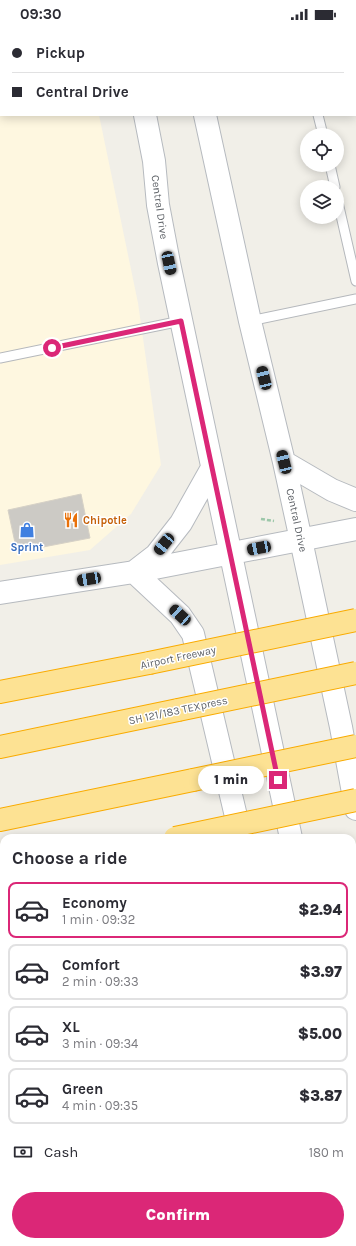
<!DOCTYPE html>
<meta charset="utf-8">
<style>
:root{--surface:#fff;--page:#f7f7f7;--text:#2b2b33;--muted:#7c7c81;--line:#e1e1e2;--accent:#db2777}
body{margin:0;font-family:Karla,sans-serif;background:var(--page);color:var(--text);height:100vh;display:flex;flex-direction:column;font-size:15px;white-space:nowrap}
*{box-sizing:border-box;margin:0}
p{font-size:13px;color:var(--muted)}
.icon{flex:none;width:22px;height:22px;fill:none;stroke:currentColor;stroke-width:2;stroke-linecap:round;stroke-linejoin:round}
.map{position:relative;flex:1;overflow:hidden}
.drawer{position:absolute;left:0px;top:806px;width:356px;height:412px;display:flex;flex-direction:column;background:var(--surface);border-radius:12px 12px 0 0;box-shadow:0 2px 10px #0003}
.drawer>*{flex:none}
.top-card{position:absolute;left:0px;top:0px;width:356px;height:88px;box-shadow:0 2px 10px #0003;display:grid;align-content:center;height:88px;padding:0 12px;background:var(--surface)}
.controls{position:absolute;left:300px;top:100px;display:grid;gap:8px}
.controls a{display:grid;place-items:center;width:44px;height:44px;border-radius:50%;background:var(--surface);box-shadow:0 2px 10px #0003;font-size:20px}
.end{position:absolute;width:18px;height:18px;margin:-9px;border:5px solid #db2777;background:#fff;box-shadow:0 0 0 2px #fff}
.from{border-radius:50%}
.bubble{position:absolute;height:28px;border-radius:14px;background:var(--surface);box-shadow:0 2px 10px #0003;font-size:13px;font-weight:800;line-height:28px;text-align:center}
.car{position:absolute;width:12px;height:24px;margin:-12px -6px;border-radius:5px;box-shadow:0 0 3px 1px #0007;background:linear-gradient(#222 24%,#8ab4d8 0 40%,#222 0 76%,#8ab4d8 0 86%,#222 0)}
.top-card b{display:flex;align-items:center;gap:14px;height:38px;font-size:15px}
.top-card b+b{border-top:1px solid var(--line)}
.top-card i{width:10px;height:10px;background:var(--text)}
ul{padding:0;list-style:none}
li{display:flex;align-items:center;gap:12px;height:56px;margin:0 8px 6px;padding:0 4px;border:2px solid var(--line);border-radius:8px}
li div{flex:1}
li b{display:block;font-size:15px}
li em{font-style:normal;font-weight:800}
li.current{border-color:var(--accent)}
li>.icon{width:36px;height:36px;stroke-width:1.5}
h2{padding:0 12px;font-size:18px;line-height:48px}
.pay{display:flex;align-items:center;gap:10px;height:44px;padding:0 12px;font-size:15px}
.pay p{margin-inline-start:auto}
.action{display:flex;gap:8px;margin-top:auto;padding:8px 12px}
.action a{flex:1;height:46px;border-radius:24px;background:var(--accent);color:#fff;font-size:16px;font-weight:800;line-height:46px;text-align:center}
.status{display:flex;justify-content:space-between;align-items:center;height:28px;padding:0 20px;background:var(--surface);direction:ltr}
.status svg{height:11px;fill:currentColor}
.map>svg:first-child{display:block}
.commercial{fill:#fef7e0}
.building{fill:#cccac5;stroke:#d6d1c6}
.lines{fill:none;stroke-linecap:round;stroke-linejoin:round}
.lane-casing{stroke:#b5b8bc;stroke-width:11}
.street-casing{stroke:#b5b8bc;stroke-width:20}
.secondary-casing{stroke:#b6babf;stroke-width:24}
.highway-casing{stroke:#f9ab00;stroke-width:24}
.path{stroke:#9cc7a9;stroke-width:2.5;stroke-dasharray:4 2;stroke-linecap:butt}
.lane{stroke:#fff;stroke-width:9}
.street{stroke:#fff;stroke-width:18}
.secondary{stroke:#fff;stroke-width:22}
.highway{stroke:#fde293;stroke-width:22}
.highway-bridge-casing{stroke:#f9ab00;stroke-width:24;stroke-linecap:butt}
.highway-bridge{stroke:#fde293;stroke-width:22}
.route{stroke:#db2777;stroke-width:5}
.labels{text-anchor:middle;stroke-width:3;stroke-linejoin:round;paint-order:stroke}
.street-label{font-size:11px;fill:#5f6368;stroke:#fff}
.food-label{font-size:11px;font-weight:bold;fill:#c56008;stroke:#fff;text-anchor:start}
.shop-label{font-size:11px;font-weight:bold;fill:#366cbe;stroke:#fff}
</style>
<div class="status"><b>09:30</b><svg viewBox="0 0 49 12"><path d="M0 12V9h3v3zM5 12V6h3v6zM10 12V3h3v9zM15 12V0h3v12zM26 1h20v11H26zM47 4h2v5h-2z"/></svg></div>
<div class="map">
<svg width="356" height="1218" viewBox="0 0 356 1218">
<rect width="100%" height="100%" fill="#f1efe8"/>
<path class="commercial" d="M0,0H82V1H1V87H99L138,275L161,437L131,486L90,522L0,537Z"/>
<path class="building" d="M81,466L90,510L17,524L8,482Z"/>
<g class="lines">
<g class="lane-casing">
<path id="lane" d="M301,0V1
M90,1L95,0
M0,19H1
M318,87L323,107
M330,137L335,159
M337,170L356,253
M250,293L356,271
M0,330L181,293
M0,1010L4,1009
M0,1169L4,1167"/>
</g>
<g class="street-casing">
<path id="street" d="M352,1188H356
M157,1214L158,1218
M188,1218L231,1214"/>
</g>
<g class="secondary-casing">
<path id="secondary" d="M128,0V1
M187,0V1
M145,87L154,133L158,177L169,235L291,810
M205,87L250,293L284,434L301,512L341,699L356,781
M284,434L332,462L356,472
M212,440L181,495L156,527L134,544L180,587L193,606L239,801V810
M0,565L134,544L356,501
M352,865L356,864
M0,936L4,935
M352,1074L356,1087"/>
</g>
<g class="highway-casing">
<path id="highway" d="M0,664L149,635
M0,719L178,682
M0,792L193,752
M0,845L4,844"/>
</g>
<path class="path" d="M261,491L274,493"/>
<use href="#lane" class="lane"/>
<use href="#street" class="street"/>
<use href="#secondary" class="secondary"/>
<use href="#highway" class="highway"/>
<g class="highway-bridge-casing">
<path id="highway-bridge" d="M149,635L356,592
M178,682L356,645
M193,752L356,718
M175,810L356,772"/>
</g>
<use href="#highway-bridge" class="highway-bridge"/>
</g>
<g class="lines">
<path class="route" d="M52,320L181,293L278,752"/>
</g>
<defs>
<g id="restaurant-bare" transform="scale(1.2)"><path d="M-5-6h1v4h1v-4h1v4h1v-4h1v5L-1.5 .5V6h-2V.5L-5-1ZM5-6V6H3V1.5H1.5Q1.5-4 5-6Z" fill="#e8710a" stroke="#fff" stroke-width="2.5" paint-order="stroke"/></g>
<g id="shop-bare" transform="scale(1.2)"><path d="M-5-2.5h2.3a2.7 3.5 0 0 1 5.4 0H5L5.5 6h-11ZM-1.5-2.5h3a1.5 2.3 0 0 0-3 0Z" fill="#3f7fe0" stroke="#fff" stroke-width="2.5" paint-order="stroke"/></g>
</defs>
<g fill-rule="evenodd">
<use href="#restaurant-bare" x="71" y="492"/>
<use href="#shop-bare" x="27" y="502"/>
</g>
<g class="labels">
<g class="street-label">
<text transform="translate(160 179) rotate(82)" y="4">Central Drive</text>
<text transform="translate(297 492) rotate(78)" y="4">Central Drive</text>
<text transform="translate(178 629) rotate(-12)" y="4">Airport Freeway</text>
<text transform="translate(178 682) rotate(-12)" y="4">SH 121/183 TEXpress</text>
</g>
<g class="food-label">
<text x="83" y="496">Chipotle</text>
</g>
<g class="shop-label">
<text x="27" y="523">Sprint</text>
</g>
</g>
</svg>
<div class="controls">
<a><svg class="icon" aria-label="locate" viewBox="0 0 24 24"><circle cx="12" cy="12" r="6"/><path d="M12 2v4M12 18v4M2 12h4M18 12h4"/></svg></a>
<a><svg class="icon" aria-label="layers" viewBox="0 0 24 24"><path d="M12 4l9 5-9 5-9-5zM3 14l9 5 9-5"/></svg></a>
</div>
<i class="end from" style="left:52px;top:320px"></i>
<i class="end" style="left:278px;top:752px"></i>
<div class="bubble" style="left:198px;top:738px;width:66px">1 min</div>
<i class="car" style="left:169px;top:235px;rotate:168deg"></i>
<i class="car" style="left:264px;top:350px;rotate:346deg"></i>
<i class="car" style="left:284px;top:434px;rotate:346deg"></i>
<i class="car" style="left:164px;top:516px;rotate:219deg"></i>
<i class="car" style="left:259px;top:520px;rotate:259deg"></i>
<i class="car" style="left:89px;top:551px;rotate:261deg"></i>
<i class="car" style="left:180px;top:587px;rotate:312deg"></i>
<div class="top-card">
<b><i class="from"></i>Pickup</b>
<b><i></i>Central Drive</b>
</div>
<section class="drawer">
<h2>Choose a ride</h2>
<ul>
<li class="current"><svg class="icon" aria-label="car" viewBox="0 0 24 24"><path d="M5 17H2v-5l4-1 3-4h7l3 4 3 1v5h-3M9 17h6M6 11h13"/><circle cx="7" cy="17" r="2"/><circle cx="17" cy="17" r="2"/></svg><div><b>Economy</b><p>1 min · 09:32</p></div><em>$2.94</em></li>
<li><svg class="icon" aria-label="car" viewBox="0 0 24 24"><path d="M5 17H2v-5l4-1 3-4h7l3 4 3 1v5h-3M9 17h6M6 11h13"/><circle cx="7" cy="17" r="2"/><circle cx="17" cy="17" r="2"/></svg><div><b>Comfort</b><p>2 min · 09:33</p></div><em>$3.97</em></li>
<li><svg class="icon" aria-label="car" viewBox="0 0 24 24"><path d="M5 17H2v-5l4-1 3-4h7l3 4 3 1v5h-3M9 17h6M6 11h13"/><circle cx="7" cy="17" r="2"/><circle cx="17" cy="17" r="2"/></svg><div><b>XL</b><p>3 min · 09:34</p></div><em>$5.00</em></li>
<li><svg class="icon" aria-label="car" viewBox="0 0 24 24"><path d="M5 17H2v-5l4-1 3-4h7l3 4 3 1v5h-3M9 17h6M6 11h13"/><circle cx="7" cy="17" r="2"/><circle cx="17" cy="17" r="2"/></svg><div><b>Green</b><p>4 min · 09:35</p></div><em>$3.87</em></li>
</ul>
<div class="pay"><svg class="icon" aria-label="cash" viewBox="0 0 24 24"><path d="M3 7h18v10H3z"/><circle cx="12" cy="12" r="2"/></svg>Cash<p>180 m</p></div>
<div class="action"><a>Confirm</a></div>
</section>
</div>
